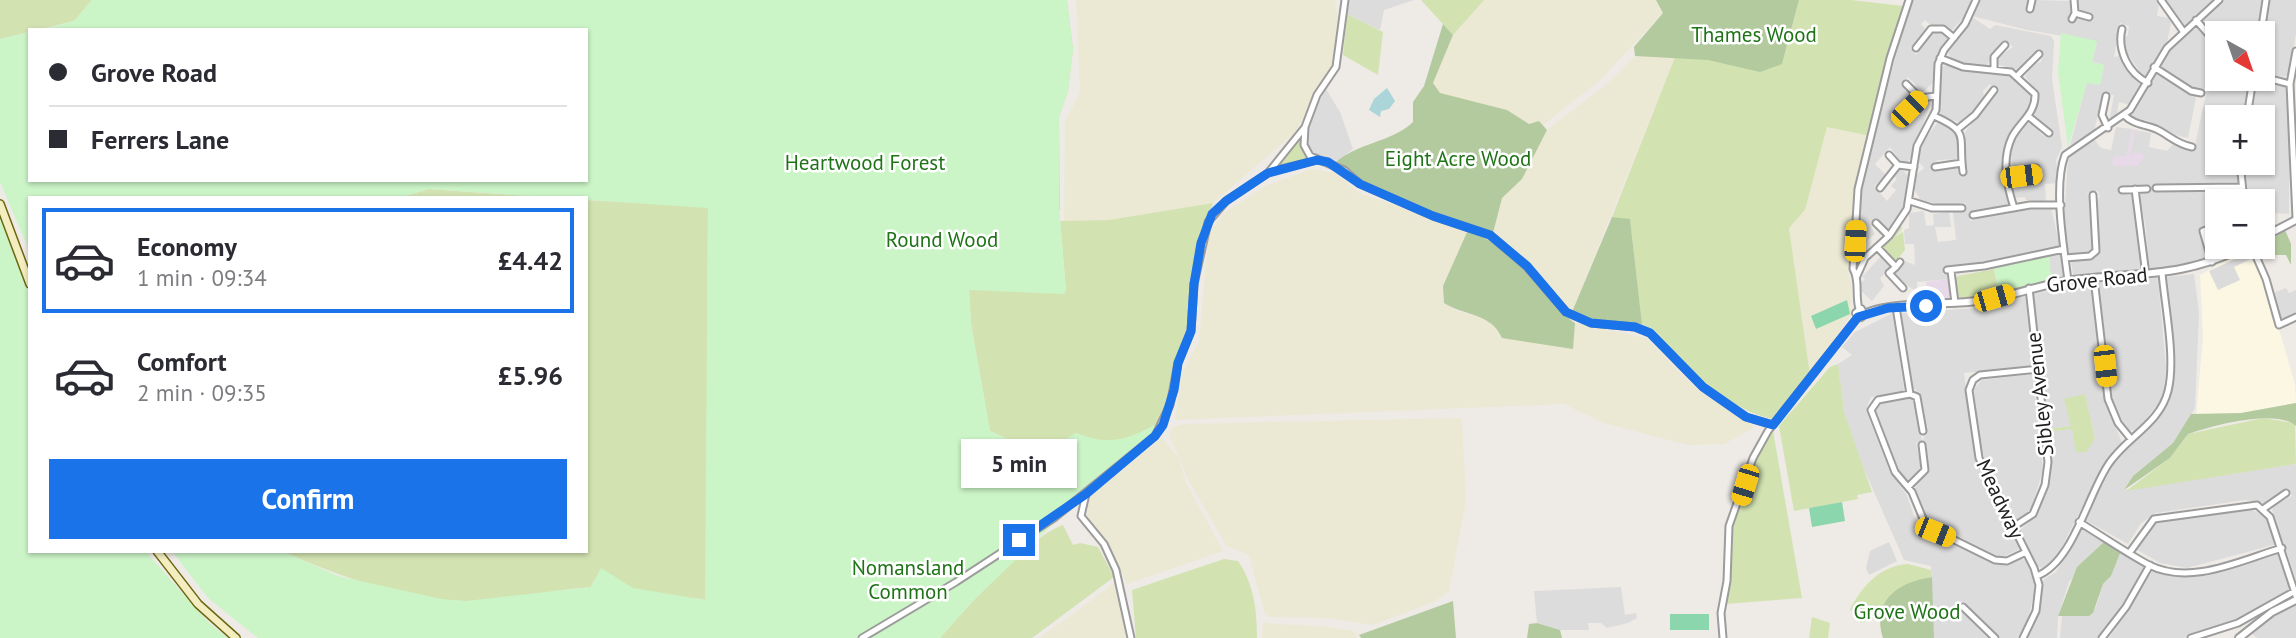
<!DOCTYPE html>
<meta charset="utf-8">
<style>
:root{--surface:#fff;--page:#f2f2f3;--text:#2b2b33;--muted:#7c7c81;--line:#e1e1e2;--accent:#1a73e8}
body{margin:0;font-family:"PT Sans",sans-serif;background:var(--page);color:var(--text);height:100vh;display:flex;flex-direction:column;font-size:26px;white-space:nowrap}
*{box-sizing:border-box;margin:0}
p{font-size:23px;color:var(--muted)}
.icon{flex:none;width:38px;height:38px;fill:none;stroke:currentColor;stroke-width:2;stroke-linecap:round;stroke-linejoin:round}
.map{position:relative;flex:1;overflow:hidden}
.drawer{position:absolute;left:28px;top:196px;width:560px;height:357px;display:flex;flex-direction:column;background:var(--surface);border-radius:0px;box-shadow:0 2px 5px #0004}
.drawer>*{flex:none}
.banner{position:absolute;left:28px;top:28px;width:560px;height:154px;border-radius:0px;box-shadow:0 2px 5px #0004;display:grid;align-content:center;height:154px;padding:0 21px;background:var(--surface)}
.needle{width:46px;rotate:140deg}
.tools{position:absolute;left:2205px;top:21px;display:grid;gap:14px}
.tools a{display:grid;place-items:center;width:70px;height:70px;border-radius:0px;background:var(--surface);box-shadow:0 2px 5px #0004;font-size:35px}
.end{position:absolute;width:32px;height:32px;margin:-16px;border:9px solid #1a73e8;background:#fff;box-shadow:0 0 0 4px #fff}
.from{border-radius:50%}
.bubble{position:absolute;height:49px;border-radius:0px;background:var(--surface);box-shadow:0 2px 5px #0004;font-size:23px;font-weight:600;line-height:49px;text-align:center}
.car{position:absolute;width:21px;height:42px;margin:-21px -10px;border-radius:9px;box-shadow:0 0 5px 2px #0007;background:linear-gradient(#f5c518 24%,#345 0 40%,#f5c518 0 76%,#345 0 86%,#f5c518 0)}
.banner b{display:flex;align-items:center;gap:24px;height:66px;font-size:26px}
.banner b+b{border-top:2px solid var(--line)}
.banner i{width:18px;height:18px;background:var(--text)}
ul{padding:12px 0 0;list-style:none}
li{display:flex;align-items:center;gap:21px;height:105px;margin:0 14px 10px;padding:0 7px;border:4px solid transparent;border-radius:0px}
li div{flex:1}
li b{display:block;font-size:26px}
li em{font-style:normal;font-weight:600}
li.on{border-color:var(--accent)}
li>.icon{width:63px;height:63px;stroke-width:1.5}
.primary-button{display:flex;gap:14px;margin-top:auto;padding:14px 21px}
.primary-button a{flex:1;height:80px;border-radius:0px;background:var(--accent);color:#fff;font-size:28px;font-weight:600;line-height:80px;text-align:center}
.map>svg:first-child{display:block}
.residential{fill:#dddcdc}
.industrial{fill:#e7d9e7}
.education{fill:#fcf7e2}
.farmland{fill:#ebe9d3}
.grass{fill:#d2e3b1}
.forest{fill:#b3ca9f}
.park{fill:#cbf4c7}
.pitch{fill:#8cd6ad}
.parking{fill:#dbdbdb}
.water{fill:#abd5d8}
.lines{fill:none;stroke-linecap:round;stroke-linejoin:round}
.minor-casing{stroke:#9c9c9c;stroke-width:9}
.tertiary-casing{stroke:#9c9c9c;stroke-width:10}
.secondary-casing{stroke:#6b6610;stroke-width:10}
.minor{stroke:#fff;stroke-width:5}
.tertiary{stroke:#fff;stroke-width:6}
.secondary{stroke:#f3edbf;stroke-width:7}
.route{stroke:#1a73e8;stroke-width:9}
.labels{text-anchor:middle;stroke-width:5;stroke-linejoin:round;paint-order:stroke}
.park-label{font-size:21px;fill:#1f7317;stroke:#fff}
.street-label{font-size:21px;fill:#1f1f1f;stroke:#fff}
</style>
<div class="map">
<svg width="2296" height="638" viewBox="0 0 2296 638">
<rect width="100%" height="100%" fill="#eeeae6"/>
<path class="residential" d="M1348,0H1414L1384,10L1380,30L1347,14Z
M1911,0H1970L1971,3L1966,15L1952,30L1931,25L1925,20L1921,24L1925,29L1910,48L1916,55L1932,31H1942L1948,38L1935,63L1933,83L1922,93L1915,90V84L1908,77L1902,83L1914,98L1894,120L1900,127L1922,101H1931L1912,157L1906,163L1900,161L1890,147L1875,164L1887,176L1874,186L1887,201L1896,190L1891,186L1897,179L1894,176L1897,170L1901,169L1909,176L1903,210L1888,231L1877,221L1871,227L1875,234L1861,245L1857,241L1860,188Z
M1980,0H2028L2027,10L2032,12L2035,0L2069,1L2073,10L2069,20L2073,23L2078,17L2089,20L2092,16L2079,11L2077,0H2156L2159,3L2157,16L2169,18L2171,23L2167,43L2144,78L2123,47V38L2128,35L2129,26L2120,23L2114,57L2120,56L2142,86L2130,105L2119,102L2116,119L2109,122L2114,95L2103,93L2094,132L2070,145L2087,82L2100,84L2104,65L2092,62L2097,42L2027,30L1972,16Z
M2166,0H2215L2185,26Z
M2222,0H2263L2257,33H2218L2215,29L2212,32L2202,19Z
M2270,0H2296V33L2289,74L2284,77L2263,73V46Z
M1972,17L1990,29L1995,25L2051,36L2054,41L2052,79L2062,147L2056,160L2059,183L2045,184L2046,202L2026,200L2025,197L2015,198L2013,180L2033,178L2035,182L2041,180L2039,166L2034,167L2033,171L2013,174L2011,155L2013,142L2027,124L2033,123L2042,135L2049,137L2053,133L2034,116L2038,95L2025,76L2034,64L2041,62L2043,55L2038,51L2018,70L1999,65L1997,58L2013,47L2007,41L1993,54L1987,65H1971L1951,59L1947,51Z
M2198,27L2217,48V79H2250L2244,117H2217V163H2236L2238,183L2155,184V191L2239,190L2241,201H2217V223L2200,227L2207,261L2154,271L2148,265L2146,229L2139,194L2149,191L2148,186L2121,187V193H2133L2142,266L2136,273L2073,275L2071,261L2091,259L2099,253L2097,201L2100,197L2098,191L2087,193L2091,201L2093,251L2069,255L2064,223L2068,158L2075,150L2094,139L2101,148L2111,150L2116,127L2132,129L2127,156H2114L2113,166L2139,165L2136,152L2135,155L2130,154L2135,130L2151,133L2149,147L2167,151L2173,144L2194,150L2207,89L2189,87L2160,66L2175,43Z
M1948,64L1966,70L2009,74L2032,94L2029,109L2007,143L2002,179L2008,204L2004,207L1969,212L1970,221L2019,209L2051,208L2060,247L1955,268L1943,267V274H1948L1949,279L1917,282V289H1912L1894,274L1905,261L1915,265L1914,244H1905L1904,230L1909,228V213L1924,211L1926,226L1934,225L1933,214L1949,212L1951,227H1935L1938,242L1956,240L1953,212L1967,208L1965,203L1944,205L1920,200L1915,190L1916,175L1924,168L1918,161L1921,144L1938,122L1956,129L1958,159L1938,160L1933,164L1934,169L1956,167L1961,174L1965,173V132L1997,91L1990,84L1983,91L1984,96L1972,114L1961,123L1942,116L1938,109L1940,68Z
M2157,73L2196,97L2188,138L2167,133L2149,121L2130,117Z
M2257,79L2286,86L2289,91V214L2273,213V203L2264,202L2263,208V201H2248L2243,163H2263V117H2251Z
M1326,89L1340,112L1353,149L1335,163L1312,155L1307,147L1309,121Z
M2057,253L2062,256L2065,276L2051,280L2049,255Z
M1881,256L1891,267L1880,278L1884,286L1872,301L1859,289V285L1865,279L1862,277Z
M2194,274L2199,313L2195,408L2173,443L2133,476L2124,490L2296,464V579L2272,510L2274,505L2292,496L2288,488L2264,503L2245,500L2156,513L2141,523L2128,544L2085,520L2114,463L2165,409L2174,374L2165,277Z
M2158,278L2166,368L2164,391L2159,403L2142,424L2136,430L2128,431L2112,401L2099,282Z
M2091,282L2105,399L2122,443L2104,464L2054,562L2044,569L2038,566L2020,530L2036,516L2048,485L2051,462L2048,432L2072,429L2077,452L2095,439L2085,394L2071,426L2048,429L2033,294Z
M2286,288L2289,293L2296,290V313L2283,319L2279,315L2273,293Z
M2025,296L2033,366L1964,373L1975,456L1983,479L2020,549L2001,558L1932,527L1926,522L1914,490L1928,468L1923,440L1928,426H1925L1920,394L1912,387L1901,313L1977,308Z
M1893,313L1904,389L1902,392L1871,397L1867,407L1868,416L1889,469L1907,496L1921,536L1926,539L1934,534L1993,562L2005,564L2020,558L2025,560L2034,577V593L2028,619L2017,638H2000L1962,601L1956,608L1957,612L1964,613L1989,638H1934L1931,566L1904,560L1857,453L1844,412L1838,364L1852,355L1842,347L1855,332Z
M2033,374L2043,469L2032,507L2024,517L2017,520L2013,519L1986,464L1979,438L1974,389L1982,380Z
M1914,397L1922,441L1916,443L1921,466L1915,478L1907,480L1896,467L1874,410L1879,403Z
M2247,508L2264,515L2277,544L2187,568L2160,563L2136,549L2148,528L2157,521Z
M2084,530L2104,542L2069,582L2058,616L2057,638H2027L2039,612L2043,580L2056,572L2079,531Z
M2121,551L2144,568L2111,623L2098,638H2060L2062,616H2089L2096,607L2103,584L2111,576Z
M2278,553L2289,589L2241,618L2184,638H2109L2153,570L2185,576L2201,575Z
M1621,587L1625,615L1636,613L1637,618L1628,623L1607,628L1601,623H1588L1589,630H1560L1537,623L1534,591Z
M2296,603V638H2257L2250,632L2274,614Z"/>
<path class="industrial" d="M2132,129L2135,130L2130,154L2144,153L2142,162H2139V166H2113L2114,156H2127Z
M1949,279L1951,299L1927,301L1926,282Z"/>
<path class="education" d="M2245,250L2253,261L2257,259L2264,278L2295,384L2296,403L2241,413L2196,416L2203,337L2200,275Z"/>
<path class="farmland" d="M1076,0H1335L1338,23L1333,68L1295,132L1213,203L1109,220L1064,221L1065,122L1080,92Z
M1484,0H1656L1663,13L1599,81L1543,125L1539,121L1529,124L1507,110L1440,94L1433,83L1453,35Z
M1635,56L1675,57L1572,312L1557,298L1539,271L1493,233L1502,198L1522,179L1547,130L1607,84Z
M1827,127L1870,136L1860,173L1852,265L1847,269L1851,284V315L1810,375L1789,228L1805,209Z
M1312,169L1336,173L1359,193L1468,230L1443,286L1444,303L1457,311L1483,317L1497,326L1573,349L1575,323L1646,338L1699,391L1755,427L1724,444L1688,445L1604,423L1564,404L1175,420L1182,374L1199,341L1209,233L1224,213L1265,186Z
M1462,418L1466,500L1449,591L1434,602L1373,625L1330,618L1271,617L1265,614L1249,555L1227,546L1189,482L1169,434L1173,427L1183,424Z
M1162,438L1178,457L1186,483L1223,551L1127,584L1110,547L1087,519L1089,497Z
M1115,582L1126,638H1039L1073,614Z
M1263,623L1328,627L1354,631L1357,638H1262Z"/>
<path class="grass" d="M0,0H92L74,21L0,39Z
M1067,0L1073,49L1068,91L1059,117L1060,210L1025,211L1066,291L1060,221L1109,220L1213,203L1199,237L1188,330L1174,365L1164,416L1157,424L1130,438L1099,442L1076,433C1035,459 1031,449 990,431L971,324L969,290L982,289Z
M1421,0H1484L1453,35Z
M1799,0H1851L1904,6L1870,136L1827,127L1805,210L1789,228L1810,375L1772,419C1719,406 1690,366 1653,329L1642,324L1630,220L1612,217L1675,57L1782,64Z
M1347,14L1383,32L1378,75L1343,55Z
M1302,134L1303,149L1310,159L1272,169Z
M428,189L559,198H399Z
M586,200L708,207L706,600L687,596L859,638L594,580L591,587C549,590 505,602 463,601C401,599 338,576 282,551H586Z
M1901,225L1902,229L1895,237L1903,232L1905,250L1895,262L1884,251L1886,248H1882Z
M1994,269L1998,288L2050,270L2051,282L2000,293L1958,298L1955,279L1958,276Z
M1838,364L1844,412L1872,492L1857,495L1858,499L1794,511L1779,426L1830,367Z
M2085,394L2095,439L2086,452H2076L2072,429L2048,432V429L2071,426L2064,399Z
M2263,418L2295,423L2296,464L2126,491L2170,458L2188,434Z
M1773,431L1802,598L1725,604L1731,570L1732,525L1748,493L1755,459Z
M1063,525L1073,545L1080,543L1098,547L1114,577L1032,638H940C968,607 1025,539 1063,525Z
M1224,559L1238,561C1254,584 1257,611 1257,638H1136L1132,590Z
M1908,564L1931,570L1932,577C1896,583 1888,607 1861,623L1850,609C1863,586 1879,566 1908,564Z
M1812,617L1830,623L1828,638H1809Z"/>
<path class="forest" d="M1656,0H1799L1782,64L1760,72L1708,60L1635,56L1634,47L1663,13Z
M1443,24L1453,35L1433,83L1440,93L1507,110L1529,124L1539,121L1547,130L1522,179L1502,198L1493,233L1435,215L1359,181L1335,163C1358,142 1391,143 1413,122V102L1424,86Z
M1612,217L1630,219L1642,324L1586,318L1572,312Z
M1468,230C1488,239 1508,250 1523,266C1543,284 1553,308 1575,323L1573,349L1502,338C1491,313 1465,316 1444,303L1443,286Z
M2285,230L2291,244V265L2286,255H2262L2260,247Z
M2296,403V426C2277,408 2211,426 2188,434L2170,458L2124,490L2133,476L2173,443L2191,414L2241,413Z
M2104,542L2121,551L2111,576L2103,584L2093,613L2089,616H2058L2077,567Z
M1932,577L1934,638H1883C1871,601 1898,582 1932,577Z
M1453,601L1456,638H1361L1359,635Z
M1537,623L1560,630L1562,638H1527L1529,624Z"/>
<path class="park" d="M92,0H1067L1073,49L1068,91L1059,117V206L1066,291L1064,294L969,290L971,324L990,431C1031,449 1035,459 1076,433C1110,446 1126,440 1157,424L1154,437L1098,480L969,605L940,638H258L208,598L172,551H282L338,576L441,599L466,601L591,587L601,568L633,588L705,600L708,208L428,189L399,198H30V252L0,182V39L30,32V180H586V30H41L74,21Z
M2061,33L2097,41L2092,62L2104,65L2100,85L2087,83L2068,147L2058,72Z
M0,212L30,298V551H145L209,623L228,638H0Z
M2049,255L2051,280L1999,291L1994,266Z"/>
<path class="pitch" d="M1847,300L1850,314L1816,329L1811,316Z
M1842,502L1845,521L1812,527L1809,508Z
M1670,614H1709V630H1670Z"/>
<path class="parking" d="M2248,253L2251,259L2234,267L2240,280L2218,290L2209,271Z
M1889,542L1897,561L1869,575L1866,568L1870,551Z"/>
<path class="water" d="M1387,88L1395,101L1389,109L1381,111L1380,117L1369,110L1374,99Z"/>
<g class="lines">
<g class="minor-casing">
<path id="minor" d="M1345,0L1336,67L1317,95L1305,127L1304,145L1310,156L1344,170L1360,184L1433,216L1490,235L1526,266L1566,312L1591,323L1635,327L1650,333L1703,387L1746,417L1773,425
M2161,0L2183,31
M2030,9L2032,0
M2075,13L2089,17
M2072,19L2075,13L2074,0
M2196,20L2217,44
M2122,29C2117,50 2128,73 2148,83
M2261,33L2266,0
M1916,48L1931,29H1943L1954,38
M2296,51L2290,84L2296,218
M1940,58L1963,67L2011,72L2035,94C2036,113 2020,122 2012,137C2001,160 2007,186 2014,208
M2154,67L2191,91L2201,93
M1994,68V57L2005,45
M2018,75L2039,54
M2263,77L2290,84
M1906,84L1920,98L1936,96
M2106,96L2102,115L2108,128
M2124,115C2134,125 2144,124 2156,129C2169,135 2176,144 2192,147
M1934,116C1971,132 1958,136 1963,172
M2028,116L2049,133
M2247,117L2253,79
M1899,119L1920,98
M1959,128L1975,115L1994,90
M1889,155L1898,165L1914,167
M2240,163L2244,201
M1935,167L1962,163
M2036,168L2038,179
M1269,172L1317,160
M2006,178L2037,174
M1880,188L1898,165
M2156,188L2242,187
M2135,189L2146,275
M2122,190L2147,189
M1910,201L1932,208H1962
M1973,215L2030,205H2061
M1876,223L1889,236
M1877,247L1896,267L1900,262
M2252,247L2266,279L2279,325L2296,317
M2065,258L2090,256L2096,251L2093,195
M2212,262L2203,231L2217,226
M1896,267L1889,273L1903,288
M1947,270L1984,266L2064,249
M1951,271L1955,303
M1857,276L1865,258L1889,236L1907,209L1917,146L1936,110L1938,64L1944,50L1965,24L1976,0
M2094,278L2108,399L2118,423L2131,439
M2068,281C2064,248 2053,186 2065,155L2130,110L2167,48L2219,0
M1896,307L1910,394L1917,397L1923,431
M1859,309C1855,296 1860,280 1853,269L1858,189L1890,58L1909,0
M1910,394L1878,400L1871,410L1895,472L1912,492L1926,526L1995,560L2007,561L2026,552
M1908,487L1925,470L1922,445
M1086,494L1081,516L1104,544L1116,570L1131,638
M2263,509L2286,493
M2079,522C2102,536 2125,552 2149,565C2191,586 2241,560 2282,548
M2013,527L2033,514L2045,485L2048,462L2029,288
M2130,552L2154,519L2257,505L2270,517L2296,596
M2037,576C2073,562 2087,497 2108,465C2125,438 2160,424 2168,391C2176,359 2165,307 2162,273
M1963,607L1995,638
M862,638L956,582L1054,518L1155,436L1170,405L1178,363L1191,331L1194,284L1208,222L1226,201L1268,173L1305,127
M1723,638L1721,613L1727,581L1729,526L1753,458L1768,431L1858,317
M2023,638L2036,611L2039,585L2034,568L1979,458L1969,390L1973,380L1980,375L2038,369
M2102,638L2126,607L2150,565
M2191,638L2238,623L2295,591"/>
</g>
<g class="tertiary-casing">
<path id="tertiary" d="M2263,237L2296,220
M1864,314L1861,309L1856,313L1861,317C1876,301 1952,305 1977,301C2007,298 2036,286 2066,281C2134,271 2179,280 2244,247
M2239,638L2272,612L2296,600"/>
</g>
<g class="secondary-casing">
<path id="secondary" d="M0,204L30,284
M157,551L198,604L236,638"/>
</g>
<use href="#minor" class="minor"/>
<use href="#tertiary" class="tertiary"/>
<use href="#secondary" class="secondary"/>
</g>
<g class="lines">
<path class="route" d="M1019,540L1086,494L1155,436L1163,425L1174,390L1178,363L1191,331L1194,284L1201,243L1212,214L1226,201L1268,173L1317,160L1328,162L1360,184L1433,216L1490,235L1527,266L1566,312L1591,323L1635,327L1650,333L1703,387L1746,417L1773,425L1858,317L1888,308L1926,306"/>
</g>
<g class="labels">
<g class="park-label">
<text x="1754" y="42">Thames Wood</text>
<text x="1458" y="166">Eight Acre Wood</text>
<text x="865" y="170">Heartwood Forest</text>
<text x="942" y="247">Round Wood</text>
<text x="908" y="575">Nomansland<tspan x="908" dy="24">Common</tspan></text>
<text x="1907" y="619">Grove Wood</text>
</g>
<g class="street-label">
<text transform="translate(2097 280) rotate(-6)" y="7">Grove Road</text>
<text transform="translate(2040 394) rotate(-96)" y="7">Sibley Avenue</text>
<text transform="translate(2000 499) rotate(65)" y="7">Meadway</text>
</g>
</g>
</svg>
<div class="tools">
<a><svg class="needle" viewBox="-14 -14 28 28"><path d="M0-13l5 13h-10z" fill="#e53935"/><path d="M0 13l5-13h-10z" fill="#7c7c81"/></svg></a>
<a>+</a>
<a>−</a>
</div>
<i class="end from" style="left:1926px;top:306px"></i>
<i class="end" style="left:1019px;top:540px"></i>
<div class="bubble" style="left:961px;top:439px;width:116px">5 min</div>
<i class="car" style="left:1909px;top:109px;rotate:45deg"></i>
<i class="car" style="left:2021px;top:176px;rotate:83deg"></i>
<i class="car" style="left:1855px;top:241px;rotate:3deg"></i>
<i class="car" style="left:1994px;top:298px;rotate:74deg"></i>
<i class="car" style="left:2105px;top:366px;rotate:174deg"></i>
<i class="car" style="left:1745px;top:485px;rotate:197deg"></i>
<i class="car" style="left:1935px;top:532px;rotate:112deg"></i>
<div class="banner">
<b><i class="from"></i>Grove Road</b>
<b><i></i>Ferrers Lane</b>
</div>
<section class="drawer">
<ul>
<li class="on"><svg class="icon" aria-label="car" viewBox="0 0 24 24"><path d="M5 17H2v-5l4-1 3-4h7l3 4 3 1v5h-3M9 17h6M6 11h13"/><circle cx="7" cy="17" r="2"/><circle cx="17" cy="17" r="2"/></svg><div><b>Economy</b><p>1 min · 09:34</p></div><em>£4.42</em></li>
<li><svg class="icon" aria-label="car" viewBox="0 0 24 24"><path d="M5 17H2v-5l4-1 3-4h7l3 4 3 1v5h-3M9 17h6M6 11h13"/><circle cx="7" cy="17" r="2"/><circle cx="17" cy="17" r="2"/></svg><div><b>Comfort</b><p>2 min · 09:35</p></div><em>£5.96</em></li>
</ul>
<div class="primary-button"><a>Confirm</a></div>
</section>
</div>
